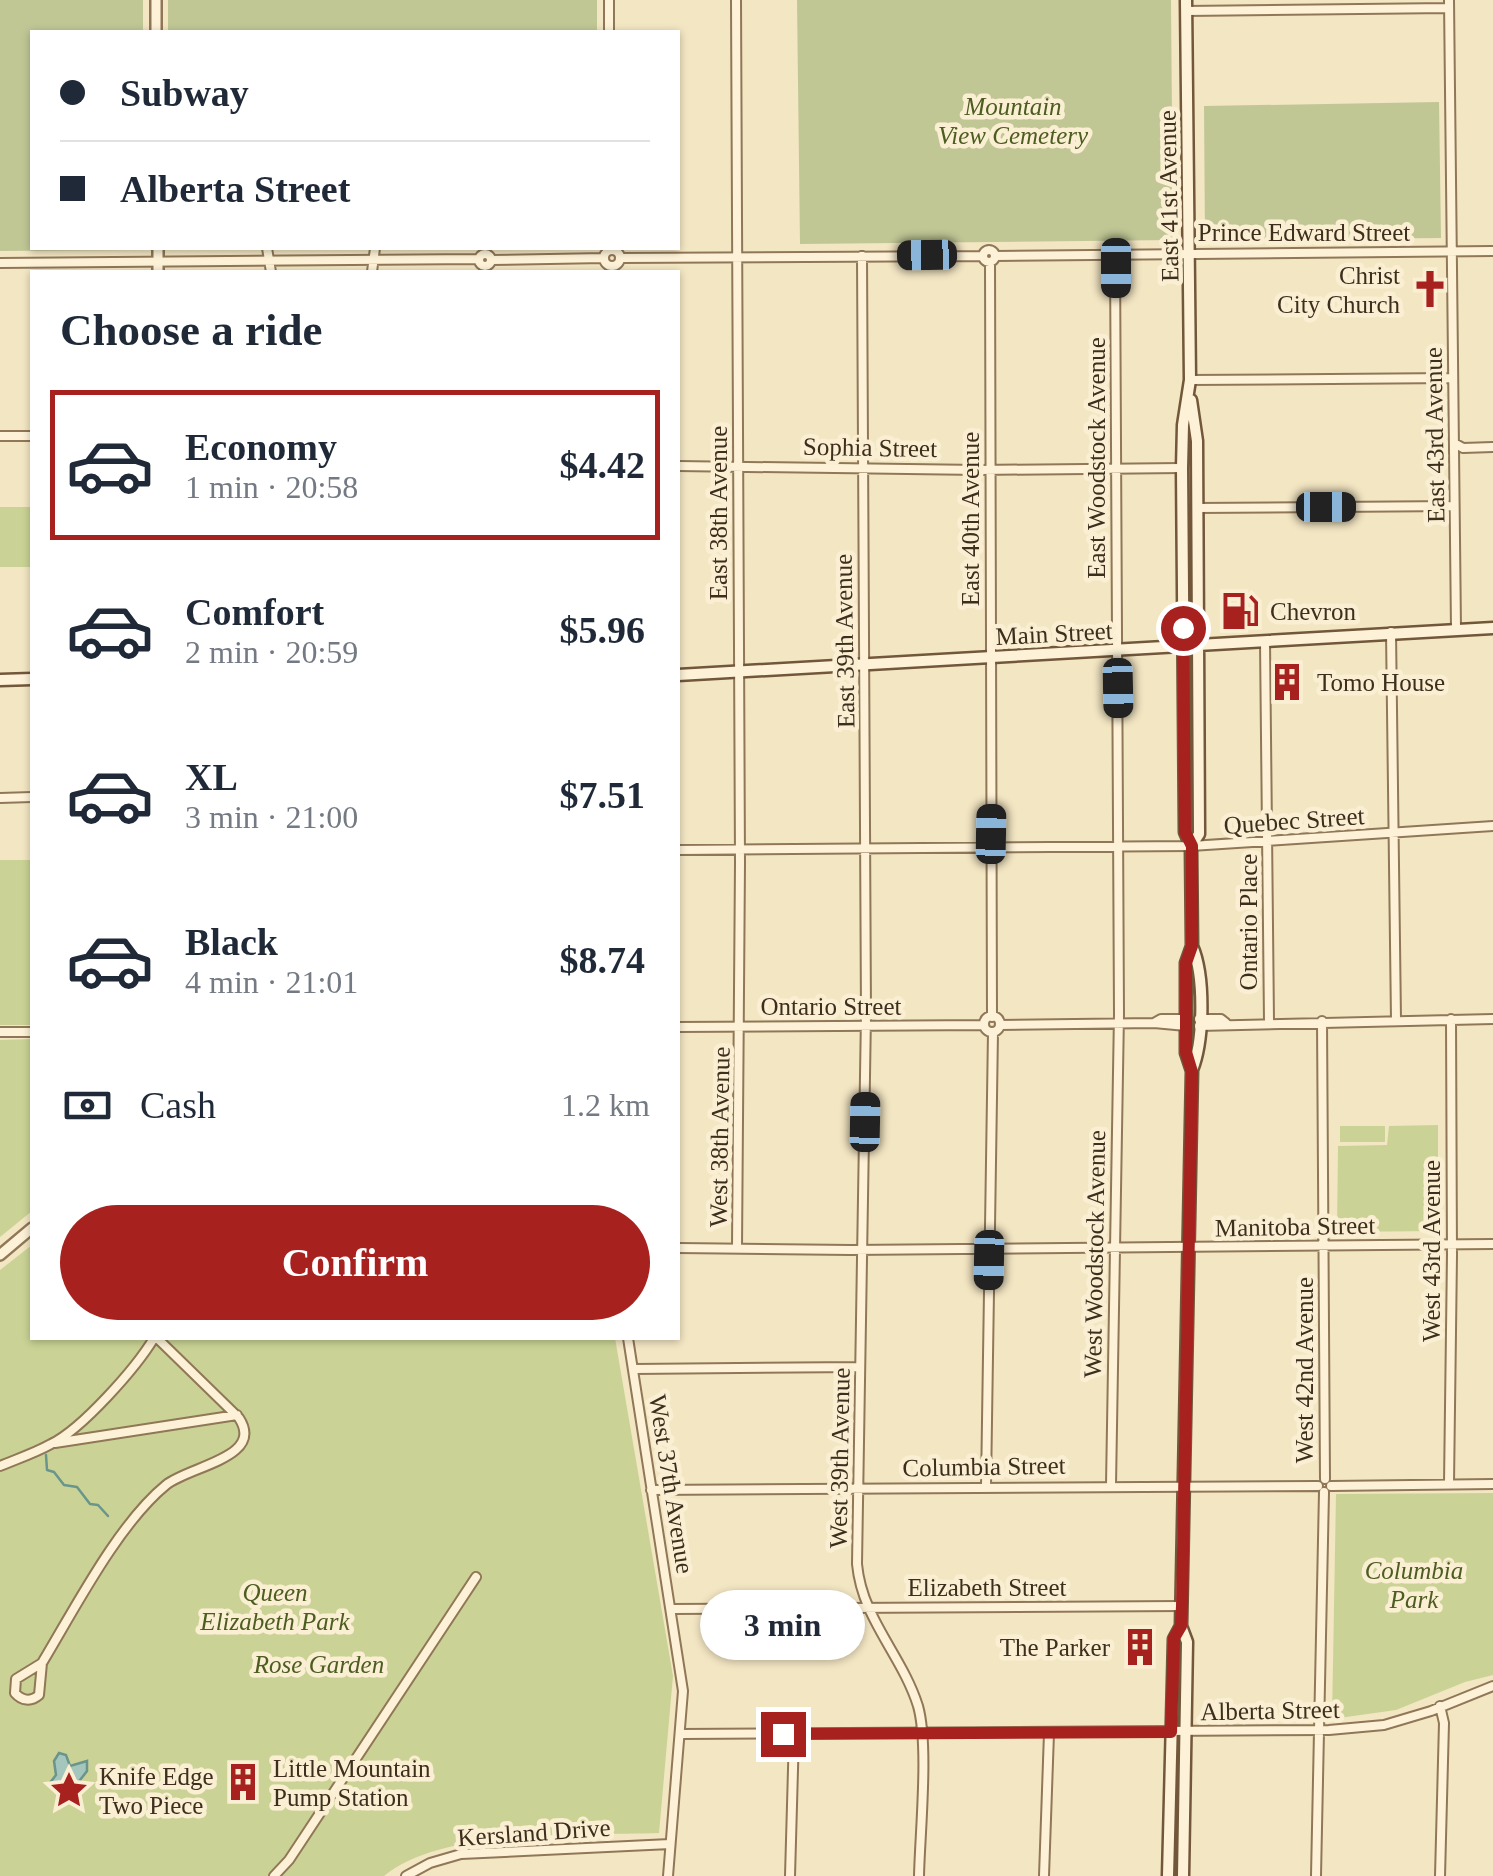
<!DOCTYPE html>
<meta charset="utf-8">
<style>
:root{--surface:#fff;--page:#f6f6f7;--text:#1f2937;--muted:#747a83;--line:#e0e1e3;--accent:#a7211f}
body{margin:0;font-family:Georgia,serif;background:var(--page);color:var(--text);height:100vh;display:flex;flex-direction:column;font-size:38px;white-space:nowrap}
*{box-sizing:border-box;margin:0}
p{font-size:32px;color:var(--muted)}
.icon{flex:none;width:55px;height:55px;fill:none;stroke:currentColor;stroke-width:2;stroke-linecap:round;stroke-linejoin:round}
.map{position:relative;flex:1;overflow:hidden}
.details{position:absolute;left:30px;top:270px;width:650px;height:1070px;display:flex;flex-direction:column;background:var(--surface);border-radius:0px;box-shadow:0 2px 8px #0004}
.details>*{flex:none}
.top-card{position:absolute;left:30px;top:30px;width:650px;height:220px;border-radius:0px;box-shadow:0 2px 8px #0004;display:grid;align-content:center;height:220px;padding:0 30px;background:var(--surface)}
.end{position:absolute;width:45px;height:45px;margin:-22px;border:12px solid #a7211f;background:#fff;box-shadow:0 0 0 5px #fff}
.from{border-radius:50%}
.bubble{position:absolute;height:70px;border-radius:35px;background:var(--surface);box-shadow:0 2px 8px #0004;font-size:32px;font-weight:800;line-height:70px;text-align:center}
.car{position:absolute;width:30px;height:60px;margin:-30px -15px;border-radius:12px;box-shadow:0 0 8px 2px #0007;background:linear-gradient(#222 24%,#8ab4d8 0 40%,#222 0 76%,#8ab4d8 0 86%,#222 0)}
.top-card b{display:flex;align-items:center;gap:35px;height:95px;font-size:38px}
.top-card b+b{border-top:2px solid var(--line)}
.top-card i{width:25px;height:25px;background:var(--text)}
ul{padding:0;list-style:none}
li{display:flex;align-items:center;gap:30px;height:150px;margin:0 20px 15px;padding:0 10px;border:5px solid transparent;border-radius:0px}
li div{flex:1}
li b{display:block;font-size:38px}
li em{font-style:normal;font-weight:800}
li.on{border-color:var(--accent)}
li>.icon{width:90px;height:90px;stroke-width:1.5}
h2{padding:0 30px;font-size:45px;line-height:120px}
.pay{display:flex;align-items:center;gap:25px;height:110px;padding:0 30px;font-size:38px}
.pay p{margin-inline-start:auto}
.cta{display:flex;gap:20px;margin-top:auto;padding:20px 30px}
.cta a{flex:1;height:115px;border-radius:60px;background:var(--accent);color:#fff;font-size:40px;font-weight:800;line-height:115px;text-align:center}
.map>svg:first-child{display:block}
.green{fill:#cad395}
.cemetery{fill:#c0c795}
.water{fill:#a5c6bd;stroke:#6a958c;stroke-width:2.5}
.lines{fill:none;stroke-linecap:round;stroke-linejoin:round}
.stream{stroke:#6a958c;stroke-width:2.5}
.minor-casing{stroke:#907757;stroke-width:12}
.tertiary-casing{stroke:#907757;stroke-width:14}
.secondary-casing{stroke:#72573a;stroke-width:15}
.minor{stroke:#fdf2d7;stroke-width:8}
.tertiary{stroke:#fdf2d7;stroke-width:9}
.secondary{stroke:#fdf2d7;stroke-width:10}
.route{stroke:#a7211f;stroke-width:12}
.labels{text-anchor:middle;stroke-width:9;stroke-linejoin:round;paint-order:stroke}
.park-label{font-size:25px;font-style:italic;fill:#4d5d21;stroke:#faefd3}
.street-label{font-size:25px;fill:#3e2e1d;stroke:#faefd3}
.poi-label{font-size:25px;fill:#3e2e1d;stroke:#faefd3;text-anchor:start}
</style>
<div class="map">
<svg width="1493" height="1876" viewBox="0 0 1493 1876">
<rect width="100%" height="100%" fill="#f3e6c3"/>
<path class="green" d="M0,507H32V567H0Z
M0,860H32V1025H0Z
M32,1039V1211L0,1237V1040Z
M1438,1125V1231L1337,1232L1338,1146L1387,1145L1389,1126Z
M1340,1126H1385V1142H1340Z
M32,1245V1338H615L673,1676L659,1833C582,1836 443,1827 384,1876H0V1270Z
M1493,1493V1675L1465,1682L1396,1710L1332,1719L1336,1494Z"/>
<path class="cemetery" d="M0,0H143V32H32V248H145V250L0,251Z
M168,0H597V32H168Z
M797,0H1171L1173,240L800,244Z
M1439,102L1441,238L1205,240L1204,106Z"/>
<path class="water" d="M59,1753L66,1755L70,1766L87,1761V1771L77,1784L71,1781L62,1783L59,1791L49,1784L56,1775L54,1761Z"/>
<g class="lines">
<path class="stream" d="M46,1455L47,1470L54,1472L64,1485L77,1487L90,1504L98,1505L108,1516"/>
<g class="minor-casing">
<path id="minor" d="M609,0V32
M736,0L740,863L737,1248
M1449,0L1456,629
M1186,11L1449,8
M267,248L271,272
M604 258a8 8 0 1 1 16 0a8 8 0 1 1-16 0Z
M983 256a6 6 0 1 1 12 0a6 6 0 1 1-12 0Z
M479 260a6 6 0 1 1 12 0a6 6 0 1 1-12 0Z
M862,256L866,1015L857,1564C862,1619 902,1655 918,1706C929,1745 920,1832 919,1876
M995,256L1493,251
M620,258L983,256
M491,260L604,258
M990,262L992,1017
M0,263L478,259
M372,272L375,248
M1190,380L1453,378
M0,436H32
M1454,443L1463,448L1493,447
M678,466L980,470L1182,468
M1197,508L1454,506
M1391,632L1396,1020
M1265,641L1269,1022
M0,798L32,797
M678,850L1191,846L1493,826
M984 1024a8 8 0 1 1 16 0a8 8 0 1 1-16 0Z
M1199,1019H1221L1226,1023
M1322,1021L1325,1479
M1154,1023L1161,1019H1186
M1000,1025L1154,1023L1186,1026
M1199,1026L1493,1019
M678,1027L984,1025
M0,1032H32
M678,1248L851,1250L1493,1244
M628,1338L683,1691L668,1876
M634,1369L860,1367
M55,1443L237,1415
M0,1466C17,1459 35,1453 51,1444C82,1429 136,1368 154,1338
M1449,1484L1452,1255L1451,1019
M1111,1485L1119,1014L1115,254
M986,1486L993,1032
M1331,1486L1493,1484
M651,1490L1318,1486
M672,1609L1182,1606
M42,1663C74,1610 118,1524 166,1485C189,1466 265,1458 239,1418L157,1338
M42,1663L39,1695C31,1702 22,1701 15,1693L16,1679Z
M680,1734L1329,1730L1384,1725L1431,1711L1493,1686
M274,1876L289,1860L476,1577
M406,1876L430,1863L461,1854L670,1844
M790,1876L794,1734
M1044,1876L1049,1733
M1316,1876L1324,1492
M1440,1876L1444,1723L1440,1706"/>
</g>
<g class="tertiary-casing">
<path id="tertiary" d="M156,0V32
M158,248V272
M0,1255L32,1228"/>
</g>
<g class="secondary-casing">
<path id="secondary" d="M1191,400L1197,441L1199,834L1191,846
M678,675L1493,628
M0,680L32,679
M1192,946C1205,976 1204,1040 1192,1070
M1168,1876L1174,1639L1181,1626
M1183,1876L1187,1642L1181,1626L1192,1071L1186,1053V963L1192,946L1191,846L1185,832L1182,468L1183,425L1190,380L1186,0"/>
</g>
<use href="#minor" class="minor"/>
<use href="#tertiary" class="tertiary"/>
<use href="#secondary" class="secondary"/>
</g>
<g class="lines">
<path class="route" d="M783,1734L1171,1732L1174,1638L1181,1626L1182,1606L1192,1072L1186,1052V963L1192,946V846L1185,832L1183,628"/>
</g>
<defs>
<g id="church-bare" transform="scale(3)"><path d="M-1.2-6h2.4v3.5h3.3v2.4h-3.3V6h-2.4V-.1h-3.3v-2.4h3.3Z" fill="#a7211f" stroke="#faefd3" stroke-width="2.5" paint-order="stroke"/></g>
<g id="fuel-bare" transform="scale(3)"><path d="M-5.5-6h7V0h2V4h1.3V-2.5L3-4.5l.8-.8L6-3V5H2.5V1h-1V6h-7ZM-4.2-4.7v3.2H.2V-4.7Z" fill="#a7211f" stroke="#faefd3" stroke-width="2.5" paint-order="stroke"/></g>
<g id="building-bare" transform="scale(3)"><path d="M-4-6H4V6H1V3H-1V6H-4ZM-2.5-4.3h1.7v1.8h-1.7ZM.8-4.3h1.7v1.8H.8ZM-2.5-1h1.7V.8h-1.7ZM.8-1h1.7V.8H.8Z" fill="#a7211f" stroke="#faefd3" stroke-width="2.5" paint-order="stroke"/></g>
<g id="sight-bare" transform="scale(3)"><path d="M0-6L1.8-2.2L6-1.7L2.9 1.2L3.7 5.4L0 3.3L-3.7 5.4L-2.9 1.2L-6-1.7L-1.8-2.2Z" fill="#a7211f" stroke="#faefd3" stroke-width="2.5" paint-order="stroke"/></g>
</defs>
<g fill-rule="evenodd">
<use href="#church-bare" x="1430" y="289"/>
<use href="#fuel-bare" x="1240" y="611"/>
<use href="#building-bare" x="1287" y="682"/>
<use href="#building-bare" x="1140" y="1647"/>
<use href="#building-bare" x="243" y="1782"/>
<use href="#sight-bare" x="69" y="1790"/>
</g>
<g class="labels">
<g class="park-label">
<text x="1013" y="115">Mountain<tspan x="1013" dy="29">View Cemetery</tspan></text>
<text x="1414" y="1579">Columbia<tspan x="1414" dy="29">Park</tspan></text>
<text x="275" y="1601">Queen<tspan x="275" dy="29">Elizabeth Park</tspan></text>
<text x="319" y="1673">Rose Garden</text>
</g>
<g class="street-label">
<text transform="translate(1168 196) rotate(-91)" y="9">East 41st Avenue</text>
<text x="1304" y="241">Prince Edward Street</text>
<text transform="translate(1434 435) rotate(-91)" y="9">East 43rd Avenue</text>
<text transform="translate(870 447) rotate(1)" y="9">Sophia Street</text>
<text transform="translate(1096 458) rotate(-90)" y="9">East Woodstock Avenue</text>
<text transform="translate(718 513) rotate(-90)" y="9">East 38th Avenue</text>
<text transform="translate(970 519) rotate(-90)" y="9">East 40th Avenue</text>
<text transform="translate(1054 633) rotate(-3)" y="9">Main Street</text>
<text transform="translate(844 641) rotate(-91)" y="9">East 39th Avenue</text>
<text transform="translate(1294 820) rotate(-4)" y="9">Quebec Street</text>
<text transform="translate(1248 922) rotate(-90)" y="9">Ontario Place</text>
<text x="831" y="1015">Ontario Street</text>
<text transform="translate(719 1137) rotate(-89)" y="9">West 38th Avenue</text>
<text transform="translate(1295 1226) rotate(-1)" y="9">Manitoba Street</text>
<text transform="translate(1431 1251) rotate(-90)" y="9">West 43rd Avenue</text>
<text transform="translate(1094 1254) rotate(-89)" y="9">West Woodstock Avenue</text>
<text transform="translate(1304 1370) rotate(-90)" y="9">West 42nd Avenue</text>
<text transform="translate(839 1458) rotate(-89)" y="9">West 39th Avenue</text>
<text transform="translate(984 1466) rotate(-1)" y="9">Columbia Street</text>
<text transform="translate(672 1484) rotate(81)" y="9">West 37th Avenue</text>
<text x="987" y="1596">Elizabeth Street</text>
<text transform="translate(1270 1710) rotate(-1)" y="9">Alberta Street</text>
<text transform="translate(534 1832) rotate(-4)" y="9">Kersland Drive</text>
</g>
<g class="poi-label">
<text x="1400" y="284" text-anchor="end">Christ<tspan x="1400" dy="29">City Church</tspan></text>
<text x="1270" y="620">Chevron</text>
<text x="1317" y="691">Tomo House</text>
<text x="1110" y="1656" text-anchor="end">The Parker</text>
<text x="273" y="1777">Little Mountain<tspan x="273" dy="29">Pump Station</tspan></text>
<text x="99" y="1785">Knife Edge<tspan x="99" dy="29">Two Piece</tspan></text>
</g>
</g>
</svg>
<i class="end from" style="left:1183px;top:628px"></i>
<i class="end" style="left:783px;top:1734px"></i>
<div class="bubble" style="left:700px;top:1590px;width:165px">3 min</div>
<i class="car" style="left:927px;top:255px;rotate:269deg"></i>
<i class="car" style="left:1116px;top:268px;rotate:180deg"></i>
<i class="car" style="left:1326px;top:507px;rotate:90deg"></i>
<i class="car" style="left:1118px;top:688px;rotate:179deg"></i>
<i class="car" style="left:991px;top:834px;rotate:1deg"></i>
<i class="car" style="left:865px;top:1122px;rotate:1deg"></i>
<i class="car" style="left:989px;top:1260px;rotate:181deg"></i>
<div class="top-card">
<b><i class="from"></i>Subway</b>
<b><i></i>Alberta Street</b>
</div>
<section class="details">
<h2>Choose a ride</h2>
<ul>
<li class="on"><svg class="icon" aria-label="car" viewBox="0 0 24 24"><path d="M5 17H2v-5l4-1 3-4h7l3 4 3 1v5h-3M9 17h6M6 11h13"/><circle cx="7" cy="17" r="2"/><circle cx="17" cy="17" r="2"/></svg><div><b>Economy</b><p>1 min · 20:58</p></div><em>$4.42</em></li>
<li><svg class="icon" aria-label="car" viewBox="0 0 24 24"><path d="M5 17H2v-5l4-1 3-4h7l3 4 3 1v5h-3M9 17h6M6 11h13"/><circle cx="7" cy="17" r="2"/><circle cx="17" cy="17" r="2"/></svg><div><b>Comfort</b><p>2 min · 20:59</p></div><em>$5.96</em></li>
<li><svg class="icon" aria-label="car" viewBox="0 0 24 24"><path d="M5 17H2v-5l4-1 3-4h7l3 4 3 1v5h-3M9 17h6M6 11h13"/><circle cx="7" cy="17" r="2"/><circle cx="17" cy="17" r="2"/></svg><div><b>XL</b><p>3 min · 21:00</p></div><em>$7.51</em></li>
<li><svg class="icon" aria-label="car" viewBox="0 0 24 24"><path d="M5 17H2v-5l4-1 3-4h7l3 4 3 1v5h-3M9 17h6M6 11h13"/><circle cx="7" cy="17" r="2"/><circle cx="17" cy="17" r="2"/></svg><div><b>Black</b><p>4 min · 21:01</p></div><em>$8.74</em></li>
</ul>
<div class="pay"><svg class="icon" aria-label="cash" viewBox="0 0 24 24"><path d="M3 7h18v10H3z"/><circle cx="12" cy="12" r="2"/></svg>Cash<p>1.2 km</p></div>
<div class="cta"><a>Confirm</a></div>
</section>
</div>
